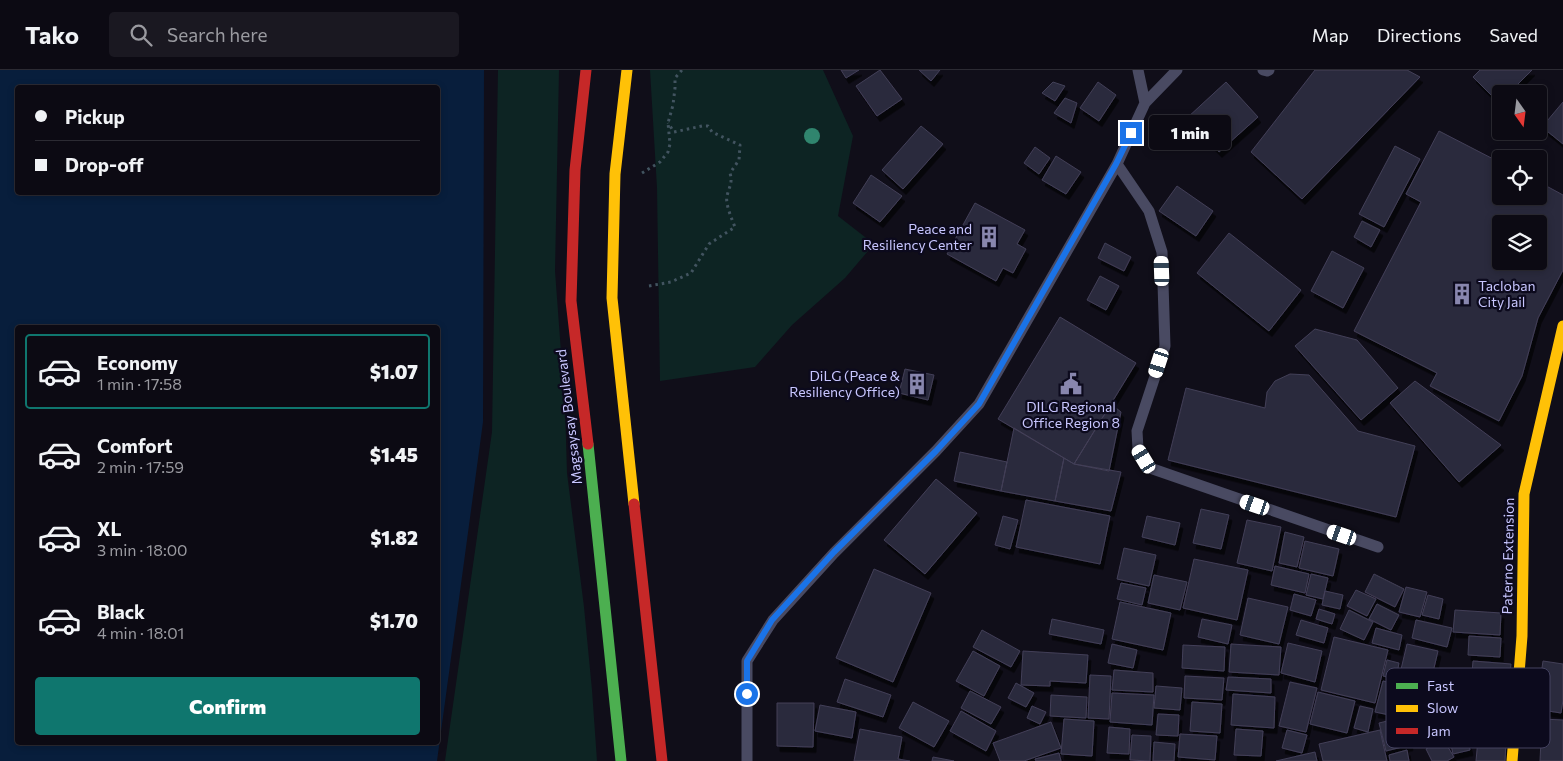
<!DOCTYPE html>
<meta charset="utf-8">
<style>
:root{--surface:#0c0a13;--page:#1a1821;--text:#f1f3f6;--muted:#9a9aa0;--line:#2c2b33;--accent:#0f766e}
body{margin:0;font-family:Commissioner,sans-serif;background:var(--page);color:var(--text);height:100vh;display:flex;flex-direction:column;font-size:19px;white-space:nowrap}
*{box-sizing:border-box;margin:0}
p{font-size:16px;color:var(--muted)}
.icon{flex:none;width:28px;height:28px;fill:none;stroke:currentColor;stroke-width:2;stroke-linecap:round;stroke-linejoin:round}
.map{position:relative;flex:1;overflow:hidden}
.panel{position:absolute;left:15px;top:255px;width:425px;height:420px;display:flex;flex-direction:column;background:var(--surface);border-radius:5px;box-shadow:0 2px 8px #0003,0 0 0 1px var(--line)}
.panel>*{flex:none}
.hud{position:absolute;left:15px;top:15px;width:425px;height:110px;border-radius:5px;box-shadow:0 2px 8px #0003,0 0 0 1px var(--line);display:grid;align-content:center;height:110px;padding:0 20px;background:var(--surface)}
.needle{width:32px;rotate:166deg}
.buttons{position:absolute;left:1492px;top:15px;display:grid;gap:10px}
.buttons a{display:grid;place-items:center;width:55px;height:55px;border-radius:5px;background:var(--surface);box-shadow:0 2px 8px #0003,0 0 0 1px var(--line);font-size:25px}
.end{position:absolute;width:22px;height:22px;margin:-11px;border:6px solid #1a73e8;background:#fff;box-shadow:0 0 0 2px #fff}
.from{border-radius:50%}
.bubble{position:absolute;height:35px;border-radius:5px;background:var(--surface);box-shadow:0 2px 8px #0003,0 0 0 1px var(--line);font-size:16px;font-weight:800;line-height:35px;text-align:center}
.car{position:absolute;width:15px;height:30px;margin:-15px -8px;border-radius:6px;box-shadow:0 0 4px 1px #0007;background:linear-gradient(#fff 24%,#345 0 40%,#fff 0 76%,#345 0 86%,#fff 0)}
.hud b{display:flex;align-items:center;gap:18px;height:48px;font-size:19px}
.hud b+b{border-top:1px solid var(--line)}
.hud i{width:12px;height:12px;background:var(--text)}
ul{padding:9px 0 0;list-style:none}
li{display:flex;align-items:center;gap:15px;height:75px;margin:0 10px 8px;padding:0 10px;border:2px solid transparent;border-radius:5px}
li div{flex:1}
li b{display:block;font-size:19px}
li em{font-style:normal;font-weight:800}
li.on{border-color:var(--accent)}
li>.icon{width:45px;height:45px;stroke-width:1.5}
.cta{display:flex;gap:10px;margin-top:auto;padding:10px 20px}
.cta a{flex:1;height:58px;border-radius:5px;background:var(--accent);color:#fff;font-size:20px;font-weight:800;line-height:58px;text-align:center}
header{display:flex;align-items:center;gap:30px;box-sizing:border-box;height:70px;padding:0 25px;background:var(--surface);border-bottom:1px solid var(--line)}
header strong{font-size:24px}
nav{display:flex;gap:28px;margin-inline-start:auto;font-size:18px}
.search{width:350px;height:45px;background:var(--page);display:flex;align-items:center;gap:12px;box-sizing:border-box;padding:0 18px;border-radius:5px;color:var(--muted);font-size:19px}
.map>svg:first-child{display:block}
.green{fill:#0d2423}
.water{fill:#081e3c;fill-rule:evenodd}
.building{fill:#2c2b3c;stroke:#423f58;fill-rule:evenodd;filter:url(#shadow)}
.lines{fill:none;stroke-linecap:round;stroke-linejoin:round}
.path{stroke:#425460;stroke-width:3;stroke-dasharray:2.5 4;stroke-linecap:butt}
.lane{stroke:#494a62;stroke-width:11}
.fast{stroke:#4caf50;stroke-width:11}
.slow{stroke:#ffc107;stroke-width:11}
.jam{stroke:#c62828;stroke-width:11}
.tree{fill:#30856e}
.route{stroke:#1a73e8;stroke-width:6}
.labels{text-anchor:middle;stroke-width:4.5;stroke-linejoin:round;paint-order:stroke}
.poi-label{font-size:14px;fill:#c8c6ff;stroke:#0c0a1d;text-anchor:end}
.street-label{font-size:14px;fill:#c8c6ff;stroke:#0c0a1d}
.key{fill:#0c0a1d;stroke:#444261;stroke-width:1}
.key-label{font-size:14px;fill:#c8c6ff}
</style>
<header>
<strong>Tako</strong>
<div class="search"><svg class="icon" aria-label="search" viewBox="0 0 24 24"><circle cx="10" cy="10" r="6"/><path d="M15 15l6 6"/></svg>Search here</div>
<nav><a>Map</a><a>Directions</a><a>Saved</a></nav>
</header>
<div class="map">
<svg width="1563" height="691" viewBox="0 0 1563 691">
<defs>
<filter id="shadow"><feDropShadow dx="3" dy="5.5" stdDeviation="0" flood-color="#0009"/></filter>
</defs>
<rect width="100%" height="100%" fill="#100e19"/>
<path class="green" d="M498,0H559L555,201L565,336L567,403L584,537L592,620L597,691H445L492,362Z
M650,0H823L853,66L838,146L874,174L845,208L792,255L755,297L660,311L657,118Z"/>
<path class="water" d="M0,0H484L483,352L437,691H0ZM18,18H438V122H18ZM18,258H438V672H18Z"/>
<path class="building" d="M841,0H859L846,8Z
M880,0L902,29L877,46L856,16Z
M919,0H940L931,11Z
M1315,0H1407L1420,7L1302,129L1251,82Z
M1480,0H1532L1508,24H1501V31L1499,33L1473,7Z
M1053,12L1065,16L1055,31L1042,23Z
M1098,12L1116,25L1099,51L1080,38Z
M1226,12L1258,47L1219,82L1187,48Z
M1065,28L1077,33L1071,53L1054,43Z
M1563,32V74L1542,57Z
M921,56L943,74L903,119L882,100Z
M1439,61L1501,93V126H1539V112L1563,125V200L1538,248L1522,306L1499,351L1430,316L1437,303L1354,261L1421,132L1406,124ZM1501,154H1539V191H1501Z
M1395,76L1420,89L1384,157L1359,144Z
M1035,77L1050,88L1039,104L1024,93Z
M1056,86L1081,102L1066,124L1042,110Z
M871,105L902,126L880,152L853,133Z
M1177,116L1213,141L1196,166L1159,141Z
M975,133L1025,160L1017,174L1026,179L1013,203L1003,198L996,211L947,184Z
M1362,151L1380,160L1371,177L1354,167Z
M1229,163L1301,220L1269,261L1197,203Z
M1105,173L1131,187L1124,201L1098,188Z
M1332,181L1364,198L1343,238L1311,221Z
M1100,206L1119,216L1106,240L1087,230Z
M1060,247L1136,293L1074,394L998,349Z
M1315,259L1357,270L1398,318L1361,350L1295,276Z
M905,299L934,305L928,330L899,323Z
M1290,304L1309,305L1358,361L1415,376L1396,447L1168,390L1186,318L1265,338L1267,322L1275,311Z
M1415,311L1501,375L1459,412L1390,333Z
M1111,334L1121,342L1109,401L1074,394Z
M1014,358L1064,388L1055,431L1001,421Z
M960,382L1007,392L1001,421L954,411Z
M1064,388L1074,394L1121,402L1111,441L1055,431Z
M936,409L977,443L925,504L884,470Z
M1026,430L1110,446L1100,494L1016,477Z
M1201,439L1229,445L1221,479L1193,473Z
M1003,446L1018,450L1010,479L995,475Z
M1147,446L1180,453L1175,475L1142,467Z
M1247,450L1281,457L1272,501L1237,493Z
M1285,462L1304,467L1297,497L1279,493Z
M1305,471L1339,479L1333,506L1299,498Z
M1124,478L1156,485L1149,516L1117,509Z
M1194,489L1248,500L1237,550L1183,538Z
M1275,496L1309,504L1305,523L1271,515Z
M874,499L931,523L893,612L836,588Z
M1311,504L1328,508L1323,529L1306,525Z
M1374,504L1404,519L1395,537L1365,522Z
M1154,505L1187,512L1180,540L1148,533Z
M1121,513L1146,518L1142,535L1117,529Z
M1406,517L1427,522L1420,547L1399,542Z
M1356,520L1376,529L1367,546L1347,536Z
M1325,521L1343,525L1340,539L1322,535Z
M1294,524L1316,530L1311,546L1290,540Z
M1428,525L1443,529L1439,549L1422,545Z
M1248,528L1288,537L1279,574L1240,565Z
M1120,532L1171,543L1163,580L1112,569Z
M1377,534L1399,545L1391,560L1369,549Z
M1319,539L1335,544L1332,554L1316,549Z
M1349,540L1373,552L1364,570L1340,559Z
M1455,540L1501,543L1500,565L1453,562Z
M1052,549L1104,560L1101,574L1049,564Z
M1202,549L1232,555L1228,574L1198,567Z
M1301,550L1328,558L1324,573L1296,565Z
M1416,550L1452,558L1447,577L1412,568Z
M1376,558L1402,565L1399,580L1372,573Z
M982,560L1020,581L1011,597L973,577Z
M1469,566L1501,568L1500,587L1468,585Z
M1334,567L1388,580L1375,633L1321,620Z
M1288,573L1322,581L1315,612L1281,603Z
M1112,574L1137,580L1133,598L1108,593Z
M1231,574L1281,577L1279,605L1229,602Z
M1407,574L1438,581L1429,619L1398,612Z
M1183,575L1225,577L1224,601L1182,598Z
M973,581L1000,596L984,626L956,611Z
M1023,581L1088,585L1086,613L1050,611V616L1021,615Z
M1387,590L1399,593L1396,609L1383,606Z
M1473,591L1511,594L1509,617L1471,615Z
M1543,591L1563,594V630L1561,643L1536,639Z
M1114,600L1153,603V622L1112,620Z
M1090,605L1111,606L1109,649L1088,648Z
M1185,606L1224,608L1222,630L1184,628Z
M1228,607L1271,609V623L1226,620Z
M845,609L891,625L883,647L837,632Z
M1383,611L1407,617L1399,647L1375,642Z
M1290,612L1317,618L1306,662L1279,656Z
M1016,613L1034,623L1026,637L1008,628Z
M1156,616L1182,618L1180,640L1154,638Z
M970,621L1001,637L991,654L961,638Z
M1318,622L1355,631L1347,663L1310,654Z
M1112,623L1154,625L1152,655L1110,652Z
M1233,624L1275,627L1274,658L1231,655Z
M1051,625L1087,627L1086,648L1050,646Z
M913,632L949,651L934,677L899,658Z
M1192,632L1222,634L1220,663L1190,661Z
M777,633H814L813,677L777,676Z
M820,635L856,642L852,668L815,661Z
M1032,636L1046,642L1040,654L1027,648Z
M1360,636L1373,639L1368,662L1354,658Z
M961,641L996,661L986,681L950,661Z
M1158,644L1179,645L1178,666L1156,665Z
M1404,647L1410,675L1386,681L1379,653Z
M1064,649L1094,651L1092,686L1061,684Z
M1542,649L1563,650V691H1540Z
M1051,652L1061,678L1024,691H1000L993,673Z
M1109,657L1130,659L1129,684L1107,683Z
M860,659L902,667L898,689L910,691H854Z
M1236,659L1263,661L1261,686L1234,685Z
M1287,660L1307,665L1302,683L1282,678Z
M1380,660L1387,691H1323L1319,674Z
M1466,663L1470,680L1453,684L1449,666Z
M1180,664L1217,666L1215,690L1178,687Z
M1132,665L1151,666L1150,691L1130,690Z
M1443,669L1454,687L1447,691H1432L1426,679Z
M1478,669L1506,671L1505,691H1476Z
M1154,672L1175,674L1174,691H1153Z
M1407,680L1409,691H1390L1389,685Z
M1315,682L1317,691H1276Z
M1059,683L1061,691H1036L1035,689Z
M933,687L954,691H932Z"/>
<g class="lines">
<path class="path" d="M642,103L660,92L668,82L670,74L668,53L673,35L675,18V8L682,0
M649,216L671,212L691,203L709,174L735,157C732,150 725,133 727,126C729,117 733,113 730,103L739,90L740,75L712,62L708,56H702L674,62L668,53"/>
<path class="lane" d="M1138,0L1145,33
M1263,0L1267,1L1269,0
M1117,94L1149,141L1162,182L1165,276L1137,361L1138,379L1150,398L1378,477
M747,691V591L773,550L834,483L936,381L979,334L1117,94L1145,33L1177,0"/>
<path class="fast" d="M588,374L621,691"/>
<path class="slow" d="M627,0L615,104L612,228L634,434
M1512,691L1522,566L1524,424L1563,256"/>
<path class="jam" d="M586,0L575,100L571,231L588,374
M634,434L662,691"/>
</g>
<circle class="tree" cx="812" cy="66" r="8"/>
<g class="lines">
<path class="route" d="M747,624V591L772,550L834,482L936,381L979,334L1116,94L1131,63"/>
</g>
<defs>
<g id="building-bare" transform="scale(1.725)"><path d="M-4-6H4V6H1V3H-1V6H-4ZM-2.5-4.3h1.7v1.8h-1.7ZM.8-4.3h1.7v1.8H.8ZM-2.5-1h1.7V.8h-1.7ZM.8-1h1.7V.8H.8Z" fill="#8886ae" stroke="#0c0a1d" stroke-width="2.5" paint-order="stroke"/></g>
<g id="civic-bare" transform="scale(1.725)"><path d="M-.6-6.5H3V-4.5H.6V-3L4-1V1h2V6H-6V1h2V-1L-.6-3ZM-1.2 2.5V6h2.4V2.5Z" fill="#8886ae" stroke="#0c0a1d" stroke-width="2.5" paint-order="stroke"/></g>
</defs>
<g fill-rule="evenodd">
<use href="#building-bare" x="989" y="167"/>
<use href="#building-bare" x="1462" y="224"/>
<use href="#building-bare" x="917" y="314"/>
<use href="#civic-bare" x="1071" y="314"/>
</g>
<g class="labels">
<g class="poi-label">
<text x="972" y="164">Peace and<tspan x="972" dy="16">Resiliency Center</tspan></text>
<text x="1478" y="221" text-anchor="start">Tacloban<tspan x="1478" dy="16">City Jail</tspan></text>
<text x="900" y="311">DiLG (Peace &amp;<tspan x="900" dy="16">Resiliency Office)</tspan></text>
<text x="1071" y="342" text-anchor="middle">DILG Regional<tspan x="1071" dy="16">Office Region 8</tspan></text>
</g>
<g class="street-label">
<text transform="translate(569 347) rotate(-97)" y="5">Magsaysay Boulevard</text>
<text transform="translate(1508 486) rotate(-89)" y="5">Paterno Extension</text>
</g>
</g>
<rect x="1386" y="598" width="164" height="80" rx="8" class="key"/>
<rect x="1396" y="613" width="22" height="6" fill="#4caf50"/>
<rect x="1396" y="635" width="22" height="7" fill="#ffc107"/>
<rect x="1396" y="658" width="22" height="6" fill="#c62828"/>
<g class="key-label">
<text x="1427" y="621">Fast</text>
<text x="1427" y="643">Slow</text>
<text x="1427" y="666">Jam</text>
</g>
</svg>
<div class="buttons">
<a><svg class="needle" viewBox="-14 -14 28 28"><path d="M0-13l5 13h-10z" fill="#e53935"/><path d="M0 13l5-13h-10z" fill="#9a9aa0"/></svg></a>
<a><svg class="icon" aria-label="locate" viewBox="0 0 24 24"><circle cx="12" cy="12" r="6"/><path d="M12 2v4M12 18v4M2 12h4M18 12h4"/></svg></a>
<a><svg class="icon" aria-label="layers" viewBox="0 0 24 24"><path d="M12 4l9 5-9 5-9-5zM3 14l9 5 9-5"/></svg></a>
</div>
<i class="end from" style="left:747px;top:624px"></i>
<i class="end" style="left:1131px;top:63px"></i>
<div class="bubble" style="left:1149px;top:45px;width:82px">1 min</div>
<i class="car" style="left:1162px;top:201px;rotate:358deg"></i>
<i class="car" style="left:1159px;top:293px;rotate:198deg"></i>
<i class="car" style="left:1144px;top:389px;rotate:329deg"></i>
<i class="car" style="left:1255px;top:435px;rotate:289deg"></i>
<i class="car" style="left:1342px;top:465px;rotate:289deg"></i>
<div class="hud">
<b><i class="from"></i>Pickup</b>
<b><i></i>Drop-off</b>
</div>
<section class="panel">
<ul>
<li class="on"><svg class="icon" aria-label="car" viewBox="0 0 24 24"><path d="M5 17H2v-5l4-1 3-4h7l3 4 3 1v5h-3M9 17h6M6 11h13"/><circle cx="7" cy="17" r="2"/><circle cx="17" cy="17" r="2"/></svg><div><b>Economy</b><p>1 min · 17:58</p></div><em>$1.07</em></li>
<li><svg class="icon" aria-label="car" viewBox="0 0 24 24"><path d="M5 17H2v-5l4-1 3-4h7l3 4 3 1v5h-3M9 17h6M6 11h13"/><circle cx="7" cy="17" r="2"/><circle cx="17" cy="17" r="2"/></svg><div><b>Comfort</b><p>2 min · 17:59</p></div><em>$1.45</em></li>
<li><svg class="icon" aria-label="car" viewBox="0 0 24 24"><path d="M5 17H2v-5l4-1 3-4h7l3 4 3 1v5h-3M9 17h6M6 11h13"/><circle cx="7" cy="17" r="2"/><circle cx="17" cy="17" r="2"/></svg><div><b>XL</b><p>3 min · 18:00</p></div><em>$1.82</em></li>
<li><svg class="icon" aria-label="car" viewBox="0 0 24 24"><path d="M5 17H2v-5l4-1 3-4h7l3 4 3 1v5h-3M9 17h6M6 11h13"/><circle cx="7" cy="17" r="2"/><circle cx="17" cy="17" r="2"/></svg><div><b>Black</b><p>4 min · 18:01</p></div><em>$1.70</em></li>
</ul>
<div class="cta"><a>Confirm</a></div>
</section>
</div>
